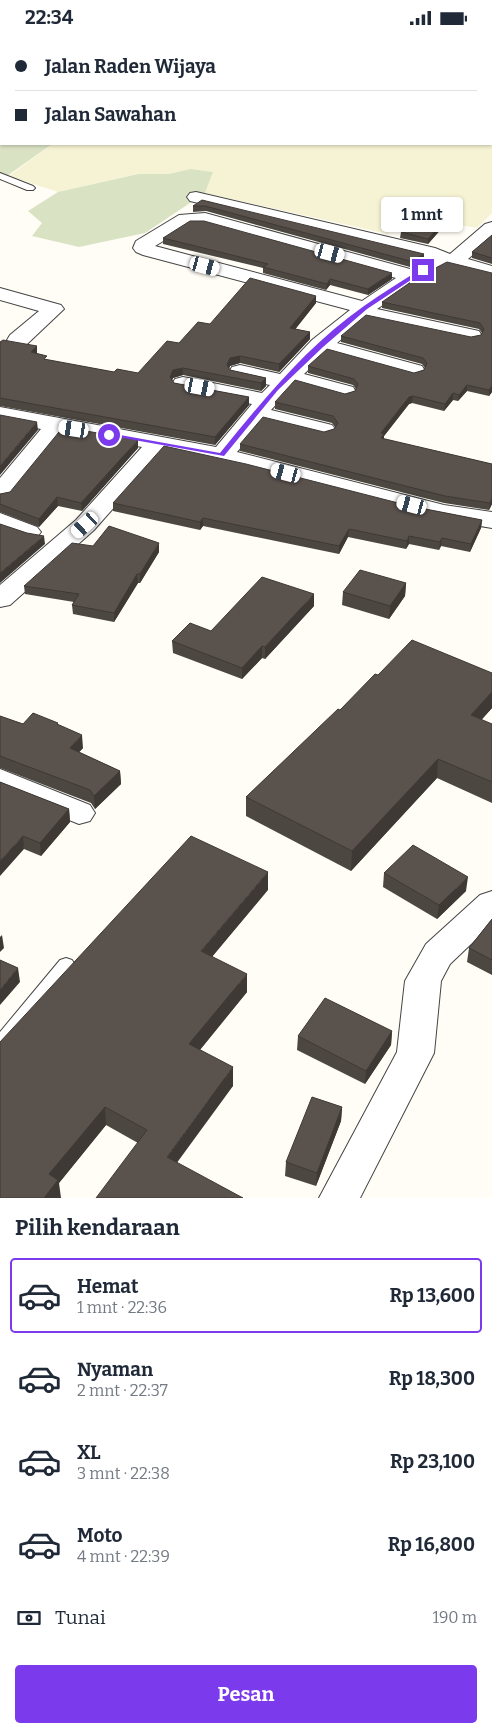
<!DOCTYPE html>
<html lang="id">
<meta charset="utf-8">
<style>
:root{--surface:#fff;--page:#f6f6f7;--text:#1f2937;--muted:#747a83;--line:#e0e1e3;--accent:#7c3aed}
body{margin:0;font-family:Bitter,serif;background:var(--page);color:var(--text);height:100vh;display:flex;flex-direction:column;font-size:19px;white-space:nowrap}
*{box-sizing:border-box;margin:0}
p{font-size:16px;color:var(--muted)}
.icon{flex:none;width:28px;height:28px;fill:none;stroke:currentColor;stroke-width:2;stroke-linecap:round;stroke-linejoin:round}
.map{position:relative;height:1163px;overflow:hidden}
.sheet{display:flex;flex-direction:column;background:var(--surface);flex:1}
.sheet>*{flex:none}
.top-card{position:absolute;left:0px;top:0px;width:492px;height:110px;box-shadow:0 1px 4px #0004;display:grid;align-content:center;height:110px;padding:0 15px;background:var(--surface)}
.end{position:absolute;width:22px;height:22px;margin:-11px;border:6px solid #7c3aed;background:#fff;box-shadow:0 0 0 2px #fff}
.from{border-radius:50%}
.bubble{position:absolute;height:35px;border-radius:5px;background:var(--surface);box-shadow:0 1px 4px #0004;font-size:16px;font-weight:700;line-height:35px;text-align:center}
.car{position:absolute;width:15px;height:30px;margin:-15px -8px;border-radius:6px;box-shadow:0 0 4px 1px #0007;background:linear-gradient(#fff 24%,#345 0 40%,#fff 0 76%,#345 0 86%,#fff 0)}
.top-card b{display:flex;align-items:center;gap:18px;height:48px;font-size:19px}
.top-card b+b{border-top:1px solid var(--line)}
.top-card i{width:12px;height:12px;background:var(--text)}
ul{padding:0;list-style:none}
li{display:flex;align-items:center;gap:15px;height:75px;margin:0 10px 8px;padding:0 5px;border:2px solid transparent;border-radius:5px}
li div{flex:1}
li b{display:block;font-size:19px}
li em{font-style:normal;font-weight:700}
li.active{border-color:var(--accent)}
li>.icon{width:45px;height:45px;stroke-width:1.5}
h2{padding:0 15px;font-size:22px;line-height:60px}
.pay{display:flex;align-items:center;gap:12px;height:55px;padding:0 15px;font-size:19px}
.pay p{margin-inline-start:auto}
.cta{display:flex;gap:10px;margin-top:auto;padding:10px 15px}
.cta a{flex:1;height:58px;border-radius:5px;background:var(--accent);color:#fff;font-size:20px;font-weight:700;line-height:58px;text-align:center}
.status{display:flex;justify-content:space-between;align-items:center;height:35px;padding:0 25px;background:var(--surface);direction:ltr}
.status svg{height:14px;fill:currentColor}
.map>svg:first-child{display:block}
.farmland{fill:#f6f3d4}
.cemetery{fill:#d9e3c4}
.lines{fill:none;stroke-linecap:round;stroke-linejoin:round}
.lane-casing{stroke:#444;stroke-width:2}
.street-casing{stroke:#444;stroke-width:2}
.lane{fill:#fff;fill-rule:evenodd}
.street{fill:#fff;fill-rule:evenodd}
.wall{fill:#4d4742}
.shaded-wall{fill:#3f3936}
.building{fill:#5a524d;stroke:#3f3936}
.route{fill:#7c3aed}
</style>
<div class="status"><b>22:34</b><svg viewBox="0 0 49 12"><path d="M0 12V9h3v3zM5 12V6h3v6zM10 12V3h3v9zM15 12V0h3v12zM26 1h20v11H26zM47 4h2v5h-2z"/></svg></div>
<div class="map">
<svg width="492" height="1163" viewBox="0 0 492 1163">
<rect width="100%" height="100%" fill="#fffdf5"/>
<path class="farmland" d="M369,0H492V178L477,193L406,180L388,199L205,158L213,137L191,134L168,139H137L58,157L9,141L52,109H491V1H367Z"/>
<path class="cemetery" d="M0,88L1,109H52L0,146Z
M191,134L213,137L205,158L145,198L79,212L32,201L42,188L28,176L58,157L138,139H168Z"/>
<g class="lines">
<g class="lane-casing">
<path id="lane" d="M0,138L33,151L35,153L33,155H27L0,144Z
M66,923L72,925L75,930L72,935L7,1015L0,1018V997L60,925Z"/>
</g>
<g class="street-casing">
<path id="street" d="M196,157L435,213L450,219L485,189L492,187V203L468,224L492,231V243L446,231L417,247L377,274L479,296L482,301L479,306L471,307L365,284L337,308L422,331L425,336L422,341L414,343L326,318L304,339L353,352L356,357L353,362L345,364L294,350L271,375L332,390L336,395L332,400L324,402L262,387L237,417L444,470L492,477V493C381,476 275,437 164,416L94,495L10,570L0,572V550L76,485L142,412L63,398L9,464L0,466V443L41,394L0,386V372L216,412L252,369L175,354L172,349L175,344L183,342L262,358L270,350L232,342L229,337L232,332L240,330L280,339L312,305L350,275L143,220L136,217L133,213L136,206L179,180L205,178L410,234L429,224L190,166L187,162L190,158ZM190,190H204L396,243L362,266L155,211Z
M0,253L61,270L64,274L26,310L18,311L10,310L7,305L10,300L39,276L0,265Z
M0,478L37,492L41,497L37,502L28,505L0,495Z
M0,734L90,770L95,778L90,786L79,789L0,757Z
M492,856V889L450,929L441,946L434,1018L360,1163H319L397,1017L405,946L426,909L480,860Z"/>
</g>
<use href="#lane" class="lane"/>
<use href="#street" class="street"/>
</g>
<path class="wall" d="M202,165L424,225L410,232L206,176L193,177V171Z
M442,188V193L428,209L400,203L401,197Z
M492,200V229L472,223V217Z
M163,203L392,244L368,260L330,250L326,255L263,238V233L163,209Z
M492,238V357L489,361L467,356L458,366L453,365L444,376L412,368L409,369L384,401V404L492,429V469L489,475L444,468L240,416V409L324,397L334,394L335,392L332,388L275,374V367L345,359L355,356L356,354L353,350L308,338V331L414,338L424,335L425,333L422,329L341,307V301L471,302L481,300L482,298L479,294L382,273V267Z
M316,261V268L295,294L310,297V304L279,337L240,328L230,331L229,334L230,335L266,343V351L261,356L183,340L173,343L172,345L174,348L249,362V370L215,410L0,371V307L37,319L47,325L114,337L138,338L179,308L210,289Z
M138,413L82,476L58,471L39,492L0,477V459L10,457Z
M113,468L410,471L482,485L481,493L470,517L441,511L439,515L409,509L406,514L348,502L339,519L203,491L200,495L113,476Z
M93,511L159,517L140,548H138L114,587L73,579L72,570L74,567L25,559L24,551Z
M406,548L405,561L389,584L342,570L343,557Z
M314,571L265,624L262,623L242,644L173,618L172,606Z
M492,638V673L481,685L492,689V768L437,743L351,836L246,781V762L378,640Z
M0,681L23,689L58,688V690L83,713L79,717L120,736L121,749L95,774L91,768L0,733Z
M0,747L69,774L70,787L41,821L24,814Z
M384,838L466,856L437,884L383,852Z
M268,855L212,921L247,957L200,1015L233,1051L138,1108L106,1090L59,1148L0,1163Z
M492,884V940L467,927L469,913Z
M392,996L391,1010L365,1049L297,1015L298,1001Z
M342,1072L341,1086L316,1151L285,1141L286,1127Z"/>
<path class="shaded-wall" d="M168,0H180L179,1H166Z
M442,188V193L428,209V204Z
M424,219V225L410,232V226Z
M392,238V244L368,260V254Z
M330,244V250L326,255L327,249Z
M316,261V268L290,301V293Z
M310,297V304L279,337V329Z
M37,311V319L31,317Z
M240,321V328L230,331L227,338V330L230,323Z
M183,333V340L173,343L170,350V342L173,335Z
M266,343V351L261,356V348Z
M467,350V356L458,366L459,360Z
M492,351V357L489,361V355Z
M453,358V365L444,376L445,369Z
M413,361L412,368L409,369L384,401L383,406L381,410V398L409,362Z
M249,362V370L215,410V402Z
M37,387L38,395L0,440V431Z
M138,405V413L82,476L81,468Z
M57,462L58,471L39,492V484Z
M492,463V469L489,475L490,468Z
M203,483V491L200,495V487Z
M482,485L481,493L470,517L471,509Z
M349,494L348,502L339,519V511Z
M44,501L45,509L0,548V538Z
M409,501V509L406,514L407,506Z
M442,503L441,511L439,515L440,507Z
M159,508V517L140,548V539Z
M137,539L138,548L114,587V578Z
M406,548L405,561L389,584L390,571Z
M314,559V571L265,624V612Z
M262,611V623L242,644V633Z
M492,657V673L469,699L471,680Z
M82,700L83,713L71,726L70,713Z
M438,724L437,743L351,836L352,816Z
M120,736L121,749L95,774L94,761Z
M69,774L70,787L41,821L40,808Z
M23,801L24,814L0,841V826Z
M268,837V855L202,934L201,916Z
M468,842L466,856L437,884L439,870Z
M2,900L4,913L0,917V902Z
M18,933L20,947L0,970V955Z
M247,939V957L189,1028V1009Z
M392,996L391,1010L365,1049L366,1036Z
M233,1032V1051L168,1140L167,1122Z
M105,1072L106,1090L59,1148L61,1163H44L49,1139Z
M342,1072L341,1086L316,1151L317,1138Z"/>
<path class="building" d="M64,0H168L166,1H62Z
M202,165L424,219L410,226L205,171H193Z
M415,182L442,188L428,204L401,197Z
M190,186H204L392,238L368,254L330,244L327,249L263,232L268,229L163,203Z
M492,200V223L472,217Z
M447,227L492,238V351L489,355L467,350L459,360L453,358L445,369L413,361L409,362L381,398L384,399L381,403L492,429V463L490,468L445,461L240,409L263,382L324,397L334,394L338,388L333,381L275,367L295,345L345,359L355,356L358,349L354,344L308,331L327,314L414,338L424,335L427,328L423,323L341,301L366,280L471,302L481,300L484,294L480,288L382,267L418,242Z
M250,243L316,261L290,293L310,297L279,329L240,321L230,323L227,330L230,335L266,343L261,348L183,333L173,335L170,342L174,348L249,362L215,402L0,363V307L3,305L37,311L31,317L47,321L44,324L114,337L117,334L138,338L167,306L179,308L198,287L210,289Z
M0,380L37,387L0,431Z
M63,392L138,405L81,468L57,462L39,484L0,469V459L10,457Z
M164,411L246,429L410,471L482,485L471,509L442,503L440,507L409,501L407,506L349,494L339,511L203,483L200,487L113,468Z
M0,489L27,498L44,501L0,538Z
M109,491L159,508L140,539H137L114,578L72,570L79,559L24,551L72,508L93,511Z
M360,535L406,548L390,571L343,557Z
M262,542L314,559L265,612L262,611L242,633L172,606L190,588L211,596Z
M412,605L492,638V657L471,680L492,689V747L438,724L352,816L246,762L338,674L340,675L375,639L378,640Z
M33,678L58,688L57,689L82,700L70,713L120,736L94,761L90,755L0,721V681L23,689Z
M0,747L69,774L40,808L23,801L0,826Z
M191,801L268,837L201,916L247,939L189,1009L233,1032L167,1122L243,1163H96L147,1095L105,1072L49,1139L58,1145L44,1163H0V1007Z
M413,810L468,842L439,870L384,838Z
M492,884V925L469,913Z
M0,925L18,933L0,955Z
M325,963L392,996L366,1036L298,1001Z
M312,1062L342,1072L317,1138L286,1127Z"/>
<path class="route" d="M421,234L426,235L367,274L323,312L278,355L224,421L106,400L109,398L220,418C263,365 307,311 364,271C382,258 402,246 421,234Z"/>
</svg>
<i class="end from" style="left:109px;top:400px"></i>
<i class="end" style="left:423px;top:235px"></i>
<div class="bubble" style="left:381px;top:162px;width:82px">1 mnt</div>
<i class="car" style="left:330px;top:218px;rotate:105deg"></i>
<i class="car" style="left:205px;top:231px;rotate:105deg"></i>
<i class="car" style="left:200px;top:352px;rotate:101deg"></i>
<i class="car" style="left:74px;top:394px;rotate:279deg"></i>
<i class="car" style="left:286px;top:438px;rotate:285deg"></i>
<i class="car" style="left:412px;top:470px;rotate:285deg"></i>
<i class="car" style="left:85px;top:490px;rotate:228deg"></i>
<div class="top-card">
<b><i class="from"></i>Jalan Raden Wijaya</b>
<b><i></i>Jalan Sawahan</b>
</div>
</div>
<section class="sheet">
<h2>Pilih kendaraan</h2>
<ul>
<li class="active"><svg class="icon" aria-label="car" viewBox="0 0 24 24"><path d="M5 17H2v-5l4-1 3-4h7l3 4 3 1v5h-3M9 17h6M6 11h13"/><circle cx="7" cy="17" r="2"/><circle cx="17" cy="17" r="2"/></svg><div><b>Hemat</b><p>1 mnt · 22:36</p></div><em>Rp 13,600</em></li>
<li><svg class="icon" aria-label="car" viewBox="0 0 24 24"><path d="M5 17H2v-5l4-1 3-4h7l3 4 3 1v5h-3M9 17h6M6 11h13"/><circle cx="7" cy="17" r="2"/><circle cx="17" cy="17" r="2"/></svg><div><b>Nyaman</b><p>2 mnt · 22:37</p></div><em>Rp 18,300</em></li>
<li><svg class="icon" aria-label="car" viewBox="0 0 24 24"><path d="M5 17H2v-5l4-1 3-4h7l3 4 3 1v5h-3M9 17h6M6 11h13"/><circle cx="7" cy="17" r="2"/><circle cx="17" cy="17" r="2"/></svg><div><b>XL</b><p>3 mnt · 22:38</p></div><em>Rp 23,100</em></li>
<li><svg class="icon" aria-label="car" viewBox="0 0 24 24"><path d="M5 17H2v-5l4-1 3-4h7l3 4 3 1v5h-3M9 17h6M6 11h13"/><circle cx="7" cy="17" r="2"/><circle cx="17" cy="17" r="2"/></svg><div><b>Moto</b><p>4 mnt · 22:39</p></div><em>Rp 16,800</em></li>
</ul>
<div class="pay"><svg class="icon" aria-label="cash" viewBox="0 0 24 24"><path d="M3 7h18v10H3z"/><circle cx="12" cy="12" r="2"/></svg>Tunai<p>190 m</p></div>
<div class="cta"><a>Pesan</a></div>
</section>
